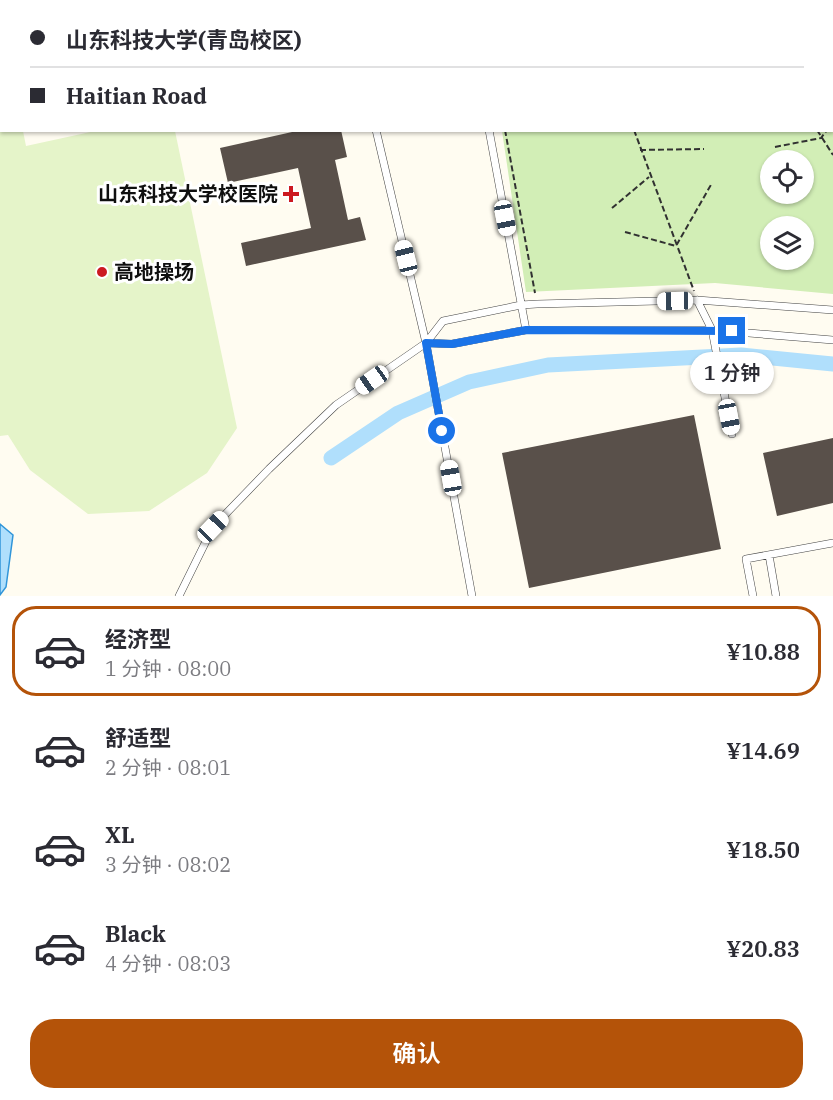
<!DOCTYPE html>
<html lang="zh">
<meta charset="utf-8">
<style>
:root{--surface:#fff;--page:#f7f7f7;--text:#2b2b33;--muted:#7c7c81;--line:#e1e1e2;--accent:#b45309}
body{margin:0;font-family:"IBM Plex Serif","Noto Sans SC",serif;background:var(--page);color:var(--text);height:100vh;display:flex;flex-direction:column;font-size:22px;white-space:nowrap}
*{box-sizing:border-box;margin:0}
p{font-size:20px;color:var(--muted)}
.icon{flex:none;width:33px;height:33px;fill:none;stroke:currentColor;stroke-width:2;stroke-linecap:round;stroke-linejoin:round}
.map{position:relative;height:596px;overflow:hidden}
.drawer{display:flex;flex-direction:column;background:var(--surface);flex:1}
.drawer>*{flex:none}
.banner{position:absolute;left:0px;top:0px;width:834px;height:132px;box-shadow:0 2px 4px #0004;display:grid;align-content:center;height:132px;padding:0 30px;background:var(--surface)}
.fabs{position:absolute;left:760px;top:150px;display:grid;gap:12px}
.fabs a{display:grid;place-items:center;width:54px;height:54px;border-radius:50%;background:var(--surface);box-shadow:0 2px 4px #0004;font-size:30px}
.end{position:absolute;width:27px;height:27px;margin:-14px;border:8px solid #1a73e8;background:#fff;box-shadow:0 0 0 3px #fff}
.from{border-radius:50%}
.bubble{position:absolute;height:42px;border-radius:21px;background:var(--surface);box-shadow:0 2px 4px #0004;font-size:20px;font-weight:600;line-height:42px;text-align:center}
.car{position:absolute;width:18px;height:36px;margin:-18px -9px;border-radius:8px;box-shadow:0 0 4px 2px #0007;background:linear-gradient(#fff 24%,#345 0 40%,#fff 0 76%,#345 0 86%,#fff 0)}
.banner b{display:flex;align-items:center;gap:21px;height:57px;font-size:22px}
.banner b+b{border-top:2px solid var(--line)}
.banner i{width:15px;height:15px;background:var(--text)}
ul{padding:10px 0 0;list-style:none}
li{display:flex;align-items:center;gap:18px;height:90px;margin:0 12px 9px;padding:0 18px;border:3px solid transparent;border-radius:24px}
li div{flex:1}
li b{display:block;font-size:22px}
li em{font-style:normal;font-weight:600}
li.active{border-color:var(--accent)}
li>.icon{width:54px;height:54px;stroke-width:1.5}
.button{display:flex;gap:12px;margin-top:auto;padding:12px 30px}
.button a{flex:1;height:69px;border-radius:24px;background:var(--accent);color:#fff;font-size:24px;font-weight:600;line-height:69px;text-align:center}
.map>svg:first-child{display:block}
.green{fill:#d2eeb6;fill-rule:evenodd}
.pitch{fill:#e5f4c9}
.water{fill:#b0dffc;stroke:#3095d9;stroke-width:1.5}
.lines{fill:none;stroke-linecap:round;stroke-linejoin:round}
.canal{stroke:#b0dffc;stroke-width:15}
.building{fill:#59504a}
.lane-casing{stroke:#424242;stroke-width:8}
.path{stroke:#313131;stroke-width:2;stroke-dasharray:6 3;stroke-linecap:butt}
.lane{stroke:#fff;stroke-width:7}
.route{stroke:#1a73e8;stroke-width:8}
.poi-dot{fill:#cc1921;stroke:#fff;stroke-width:2}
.labels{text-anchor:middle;stroke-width:6;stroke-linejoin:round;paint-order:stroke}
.poi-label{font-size:20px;font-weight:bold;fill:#0f0f0f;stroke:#fff;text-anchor:end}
</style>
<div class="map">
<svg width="833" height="596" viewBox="0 0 833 596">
<rect width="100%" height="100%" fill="#fffcf1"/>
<path class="green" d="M529,0H833V294L715,283L526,292L502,131L832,130V2L515,1ZM804,160V194H771V160ZM804,226V260H771V226Z"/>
<path class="pitch" d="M0,18L2,130L23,131L26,146L95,131H175L237,428L207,473L149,511L88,514L30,470L8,435L0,436Z"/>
<path class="water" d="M0,524L13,535L6,587L0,595Z"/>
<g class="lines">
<path class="canal" d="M331,458L398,413L469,382L548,365L741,355L833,364"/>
</g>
<path class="building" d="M301,130H341L347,157L335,160L348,220L360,217L366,240L246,266L241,243L311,228L298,168L228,183L220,148Z
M694,415L721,549L529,588L502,453Z
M833,438V503L777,516L763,453Z"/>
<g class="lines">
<g class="lane-casing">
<path id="lane" d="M30,0L31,2
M266,0L267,2
M465,0V2
M327,2L335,0
M439,2L446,0
M376,130L426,343L472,596
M489,130L526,330
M697,300L712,330L732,434
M426,343L452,344L526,330H712L833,340
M769,555L776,596
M179,596L213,527L269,469L336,405L426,343L443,321L521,305L537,304L697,300L833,310
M753,596L746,559L833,543"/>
</g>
<path class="path" d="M481,0V2
M548,0L550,2
M693,0L697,2
M724,0L725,2
M608,2V0
M832,125L833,124
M505,130L535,293
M634,130L694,291
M817,130L833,155
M775,147L821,138L827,130
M640,150L704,149
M612,208L649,177
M625,232L676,246L712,183"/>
<use href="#lane" class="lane"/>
</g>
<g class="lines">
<path class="route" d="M442,431L426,343L452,344L526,330L732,331"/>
</g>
<g class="poi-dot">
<path d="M288 185h6v6h6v6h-6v6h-6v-6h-6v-6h6z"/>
<circle cx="102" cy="272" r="6"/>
</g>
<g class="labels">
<g class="poi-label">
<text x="278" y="201">山东科技大学校医院</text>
<text x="114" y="279" text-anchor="start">高地操场</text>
</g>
</g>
</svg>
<div class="fabs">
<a><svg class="icon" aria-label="locate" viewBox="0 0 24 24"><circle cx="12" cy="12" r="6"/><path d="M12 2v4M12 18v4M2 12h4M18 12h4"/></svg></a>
<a><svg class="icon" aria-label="layers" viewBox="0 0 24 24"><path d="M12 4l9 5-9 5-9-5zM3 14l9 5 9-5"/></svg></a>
</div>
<i class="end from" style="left:442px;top:431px"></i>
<i class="end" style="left:732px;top:331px"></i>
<div class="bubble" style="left:690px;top:352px;width:84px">1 分钟</div>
<i class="car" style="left:505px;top:218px;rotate:169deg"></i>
<i class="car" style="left:406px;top:258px;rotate:346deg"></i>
<i class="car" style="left:675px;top:301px;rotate:269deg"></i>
<i class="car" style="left:372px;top:380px;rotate:235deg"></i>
<i class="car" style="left:729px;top:417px;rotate:169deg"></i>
<i class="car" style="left:451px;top:478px;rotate:350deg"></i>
<i class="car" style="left:213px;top:527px;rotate:44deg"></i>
<div class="banner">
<b><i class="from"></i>山东科技大学(青岛校区)</b>
<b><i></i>Haitian Road</b>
</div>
</div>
<section class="drawer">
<ul>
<li class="active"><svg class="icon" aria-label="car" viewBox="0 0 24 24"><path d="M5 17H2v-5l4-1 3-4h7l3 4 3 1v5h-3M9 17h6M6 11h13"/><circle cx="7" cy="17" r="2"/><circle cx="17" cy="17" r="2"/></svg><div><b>经济型</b><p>1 分钟 · 08:00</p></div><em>¥10.88</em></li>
<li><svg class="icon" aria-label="car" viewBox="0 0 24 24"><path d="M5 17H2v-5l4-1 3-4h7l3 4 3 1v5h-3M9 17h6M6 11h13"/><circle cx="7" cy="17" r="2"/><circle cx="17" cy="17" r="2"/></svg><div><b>舒适型</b><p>2 分钟 · 08:01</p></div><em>¥14.69</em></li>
<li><svg class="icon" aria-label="car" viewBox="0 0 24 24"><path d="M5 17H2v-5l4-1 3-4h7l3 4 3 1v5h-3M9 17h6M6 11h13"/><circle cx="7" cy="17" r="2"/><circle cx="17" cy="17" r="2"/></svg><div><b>XL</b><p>3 分钟 · 08:02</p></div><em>¥18.50</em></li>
<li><svg class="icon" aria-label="car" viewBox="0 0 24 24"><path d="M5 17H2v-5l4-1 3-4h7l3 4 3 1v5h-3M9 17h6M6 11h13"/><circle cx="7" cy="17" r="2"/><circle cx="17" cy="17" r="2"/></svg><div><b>Black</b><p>4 分钟 · 08:03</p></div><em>¥20.83</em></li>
</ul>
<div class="button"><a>确认</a></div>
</section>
